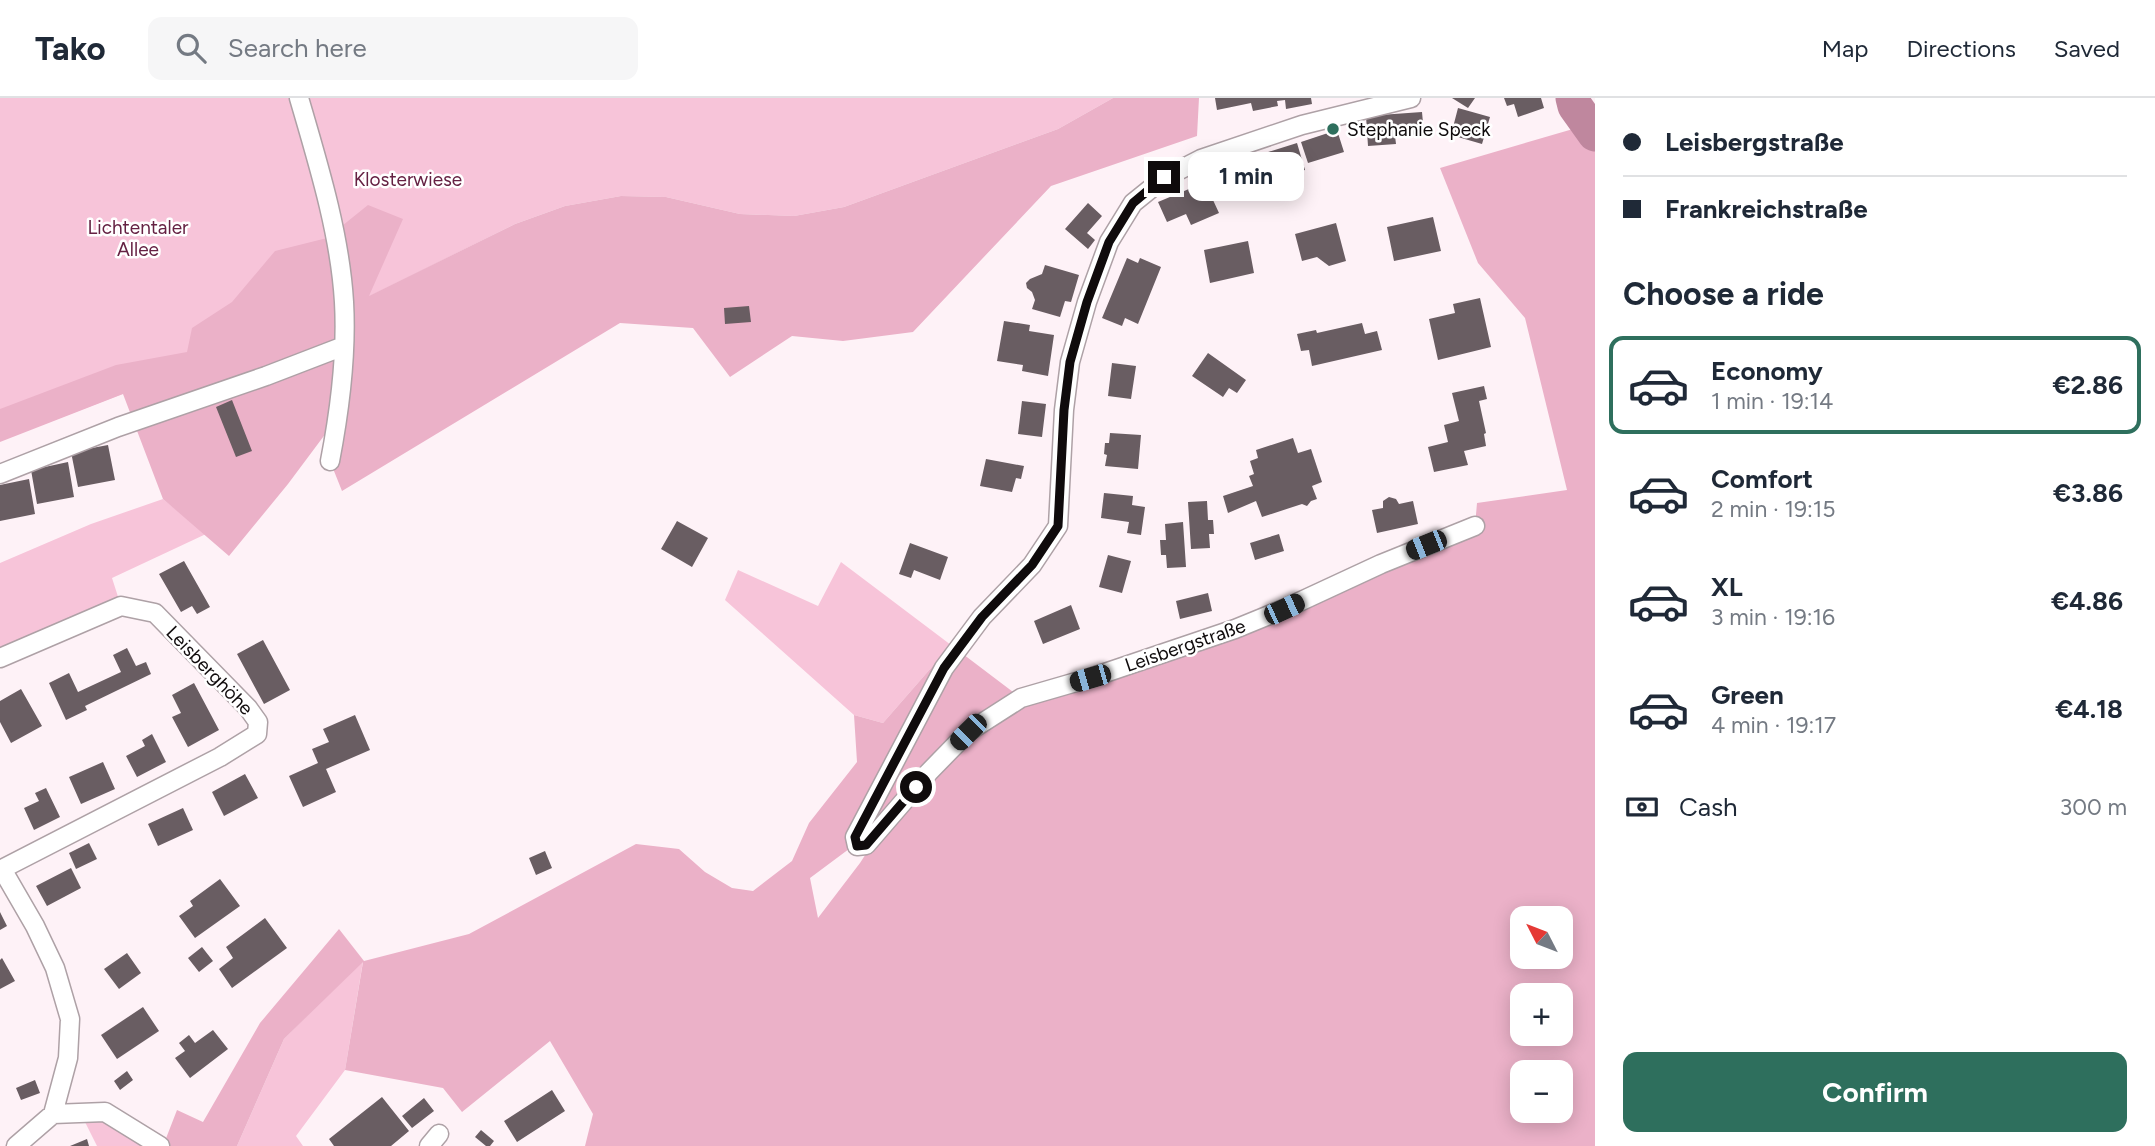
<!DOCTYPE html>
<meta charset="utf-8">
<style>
:root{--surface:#fff;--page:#f6f6f7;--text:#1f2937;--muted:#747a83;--line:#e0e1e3;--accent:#2e6f5d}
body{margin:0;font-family:Figtree,sans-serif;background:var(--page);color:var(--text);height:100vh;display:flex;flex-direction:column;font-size:26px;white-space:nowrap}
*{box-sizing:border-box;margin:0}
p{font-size:23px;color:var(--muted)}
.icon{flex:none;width:38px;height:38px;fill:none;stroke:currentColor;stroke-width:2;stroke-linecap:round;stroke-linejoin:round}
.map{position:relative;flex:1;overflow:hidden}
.details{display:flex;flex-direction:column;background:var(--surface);width:560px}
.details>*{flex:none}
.guide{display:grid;align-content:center;height:154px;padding:0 28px;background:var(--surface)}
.needle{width:46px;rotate:312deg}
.controls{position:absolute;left:1510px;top:808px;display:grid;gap:14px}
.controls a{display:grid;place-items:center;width:63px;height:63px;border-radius:14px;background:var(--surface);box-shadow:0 4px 18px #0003;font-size:35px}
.end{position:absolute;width:32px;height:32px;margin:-16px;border:9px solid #0f0b0c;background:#fff;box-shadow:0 0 0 4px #fff}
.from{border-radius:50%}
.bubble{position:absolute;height:49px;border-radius:14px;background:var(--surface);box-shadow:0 4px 18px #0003;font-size:23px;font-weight:700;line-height:49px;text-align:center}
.car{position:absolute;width:21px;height:42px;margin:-21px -10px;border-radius:9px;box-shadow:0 0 5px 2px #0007;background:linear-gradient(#222 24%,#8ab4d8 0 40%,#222 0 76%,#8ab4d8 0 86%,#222 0)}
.guide b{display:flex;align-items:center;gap:24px;height:66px;font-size:26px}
.guide b+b{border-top:2px solid var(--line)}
.guide i{width:18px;height:18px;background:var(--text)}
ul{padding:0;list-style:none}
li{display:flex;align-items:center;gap:21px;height:98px;margin:0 14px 10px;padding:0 14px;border:4px solid transparent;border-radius:14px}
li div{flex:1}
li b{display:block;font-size:26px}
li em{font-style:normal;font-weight:700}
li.active{border-color:var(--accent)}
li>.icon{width:63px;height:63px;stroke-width:1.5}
h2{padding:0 28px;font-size:32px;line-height:84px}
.pay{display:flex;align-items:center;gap:18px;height:77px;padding:0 28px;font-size:26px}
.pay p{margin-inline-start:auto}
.button{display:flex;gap:14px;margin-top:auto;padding:14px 28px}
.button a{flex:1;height:80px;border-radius:14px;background:var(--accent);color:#fff;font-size:28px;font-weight:700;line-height:80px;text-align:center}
header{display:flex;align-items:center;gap:42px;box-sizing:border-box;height:98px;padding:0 35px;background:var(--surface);border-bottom:2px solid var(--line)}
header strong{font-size:33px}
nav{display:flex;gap:38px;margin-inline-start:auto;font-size:24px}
.search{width:490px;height:63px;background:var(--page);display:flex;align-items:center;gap:18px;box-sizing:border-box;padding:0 24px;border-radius:14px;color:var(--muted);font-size:26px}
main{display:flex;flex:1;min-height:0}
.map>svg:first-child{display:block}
.green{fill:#f7c4d9}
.forest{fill:#ebb1c8;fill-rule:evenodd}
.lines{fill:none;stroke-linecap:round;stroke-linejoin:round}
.river{stroke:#bf879e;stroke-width:35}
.building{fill:#695d62}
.street-casing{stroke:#aea1a6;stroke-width:21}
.street{stroke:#fff;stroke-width:18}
.route{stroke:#0f0b0c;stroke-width:9}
.poi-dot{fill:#2e6f5d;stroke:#fff;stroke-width:2.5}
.labels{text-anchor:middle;stroke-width:5;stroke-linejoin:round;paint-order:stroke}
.poi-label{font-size:19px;fill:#0f0b0c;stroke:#fff;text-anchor:start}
.park-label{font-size:19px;fill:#652143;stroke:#fff}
.street-label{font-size:19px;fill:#0f0b0c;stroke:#fff}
</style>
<header>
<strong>Tako</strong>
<div class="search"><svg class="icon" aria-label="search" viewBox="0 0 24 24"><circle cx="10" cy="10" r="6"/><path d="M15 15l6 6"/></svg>Search here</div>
<nav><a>Map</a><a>Directions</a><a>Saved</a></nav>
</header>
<main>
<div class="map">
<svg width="1595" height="1048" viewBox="0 0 1595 1048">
<rect width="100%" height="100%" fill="#fef2f7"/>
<path class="green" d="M0,0H1113L1058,31L844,109L794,118L740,116L666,99L621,98L565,108L515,126L344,211L0,343Z
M163,401L206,436L112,480L121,508L0,560V465L91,426Z
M841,464L951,547L883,625L854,617L725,502L738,472L818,508Z
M363,863L345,972L296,1038L303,1048H237L284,941Z
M105,1022L143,1048H97L85,1024Z"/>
<path class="forest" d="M1113,0H1199L1197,38L1051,88L913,234L843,243L792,238L730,279L693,230L620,225L342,393L330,363L338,319L288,386L229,458L163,401L123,296L0,344V311L116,267L187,254L192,230L232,204L275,153L327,140L368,107L403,121L369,198L515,126L565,108L621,98L666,99L740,116L794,118L844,109L1058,31Z
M1563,0H1590L1595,14V1048H585L593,1016L550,943L462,1014L443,990L345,972L363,864L284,941L237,1048H169L165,1043L177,1012L203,1024L260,925L339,831L364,863L469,836L636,746L679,751L705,774L732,790L753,793L792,763L809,725L857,664L854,617L883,625L951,547L1021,600L1090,580L1475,428L1477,405L1567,392L1525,220L1478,165L1440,70L1573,31ZM888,722L860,765L818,820L810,780ZM1522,821H1561V859H1522ZM1522,898H1561V936H1522ZM1522,975H1561V1013H1522Z"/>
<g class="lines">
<path class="river" d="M1573,0L1575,8L1595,36"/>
</g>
<path class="building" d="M1215,0H1311L1312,6L1286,11L1285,2L1277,3L1278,8L1253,13L1251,5L1217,12Z
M1452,0H1475L1468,10Z
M1504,0H1541L1544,10L1518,19L1514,6L1507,8Z
M1458,10L1490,19L1482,46L1451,37Z
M1422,14L1424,36L1395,38L1396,46L1368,48L1366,18Z
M1337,32L1344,54L1308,65L1301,44Z
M1297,45L1305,72L1296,74L1294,66L1268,74L1262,56Z
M1256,54L1266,84L1252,89L1255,97L1241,101L1239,94L1231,96L1221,65Z
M1216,82L1223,98L1213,102L1219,115L1191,127L1186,116L1167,124L1158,104L1196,88L1197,91Z
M1088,105L1102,118L1087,135L1095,142L1088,151L1065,131Z
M1433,119L1441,153L1394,163L1387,129Z
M1336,125L1346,163L1329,168L1317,159L1302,163L1295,136Z
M1248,143L1254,175L1210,185L1204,152Z
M1127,160L1138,165L1140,160L1161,169L1138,226L1125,220L1122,228L1102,220Z
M1045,167L1079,177L1071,204L1065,203L1060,219L1032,211L1035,202L1032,194L1027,190L1026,185L1030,181L1042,176Z
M1480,200L1491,249L1438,262L1429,221L1455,215L1453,206Z
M749,208L751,224L725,226L724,210Z
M1004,223L1030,227L1029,233L1054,237L1048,278L1022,273L1023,267L997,263Z
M1362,225L1365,236L1377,233L1382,252L1312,268L1309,252L1301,253L1297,236L1316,232L1317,235Z
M1208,255L1246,282L1237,295L1229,290L1223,299L1192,278Z
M1112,265L1136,268L1131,301L1108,298Z
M1484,288L1487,301L1479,303L1486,335L1484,336L1486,348L1464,353L1468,367L1434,374L1428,349L1448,344L1444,327L1459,323L1452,295Z
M232,302L252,353L236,359L216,309Z
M1022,303L1046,306L1042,339L1018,336Z
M1110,335L1141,337L1138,371L1105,368L1107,357L1104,356L1105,345H1109Z
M1293,340L1298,355L1311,351L1322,384L1312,388L1317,401L1311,403L1307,408L1302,406L1262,419L1256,403L1228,415L1223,398L1253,388L1249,378L1254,376L1250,363L1258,360L1256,352Z
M108,347L115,382L78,389L71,354Z
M986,361L1024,368L1021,381L1016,380L1012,394L980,388Z
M68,364L74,399L37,406L31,372Z
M29,381L35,416L0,423V387Z
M1104,395L1133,398L1132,407L1145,409L1141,437L1127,435L1129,424L1101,420Z
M1389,399L1396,401L1399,406L1413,403L1418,426L1377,435L1372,412L1383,410V403Z
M1207,403L1208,422H1213L1214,436H1209L1210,450L1191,451L1188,404Z
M677,423L708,440L692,469L661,451Z
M1183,424L1186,469L1167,470L1166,457H1161L1160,442H1166L1165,426Z
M1279,436L1284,453L1255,462L1250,445Z
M910,445L948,459L940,482L914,472L911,480L899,476Z
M1108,457L1131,463L1122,495L1099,489Z
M184,463L210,509L197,516L192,508L181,514L159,476Z
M1208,495L1212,513L1180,521L1176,503Z
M1071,507L1080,531L1043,546L1034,523Z
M263,542L290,592L264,606L237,556Z
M127,550L136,568L146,564L151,576L85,608L87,612L66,622L49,585L69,575L78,594L121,574L113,557Z
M194,585L219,632L188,649L172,619L181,615L172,597Z
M21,591L42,628L11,645L0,624V603Z
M355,617L370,652L326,671L336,694L303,709L289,678L318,665L312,651L329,644L323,631Z
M152,636L166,664L137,679L126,658L145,648L142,642Z
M103,664L115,691L81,706L69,679Z
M245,676L258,700L224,718L212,694Z
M46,690L60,719L34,732L24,710L39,703L35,695Z
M183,710L193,732L158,748L148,726Z
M89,745L97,761L76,771L69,755Z
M545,753L552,770L536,777L529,760Z
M71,770L81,790L47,808L36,788Z
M220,781L240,808L195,840L179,818L193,808L190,803Z
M0,814L7,828L0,832Z
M265,820L287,850L232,890L219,871L233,860L226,849Z
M202,849L213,863L199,874L188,860Z
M127,855L141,875L119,891L104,871Z
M2,860L15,883L0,891V862Z
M143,909L159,933L117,961L101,937Z
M213,932L228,951L190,980L175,960L185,953L179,945L189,937L195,945Z
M127,973L133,982L120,992L114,983Z
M35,982L40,995L21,1002L16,990Z
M552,992L565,1013L517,1044L504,1023Z
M382,999L409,1033L391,1048H334L329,1041Z
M424,1000L434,1013L412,1030L402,1018Z
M481,1032L494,1043L490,1048H486L475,1039Z
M87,1041L89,1048H70Z"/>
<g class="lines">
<g class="street-casing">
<path id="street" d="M299,0C318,65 340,136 344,204C347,257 340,311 330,363
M1411,0L1302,27L1201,61L1164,80L1133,105L1109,144L1087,204L1070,264L1064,312L1058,428L1032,467L982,519L944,570L855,739L857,748L866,747L929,674L968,634L1021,600L1090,580L1235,531L1284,511L1381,466L1475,428
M0,376L118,329L266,278L344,248
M0,560L121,508L155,515L248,610L258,624L257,636L220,659L0,772
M2,771L35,828L55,870L70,921L68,960L53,1016
M16,1048L53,1016L105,1014L160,1048
M429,1048L439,1036"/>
</g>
<use href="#street" class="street"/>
</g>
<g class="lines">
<path class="route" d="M916,689L866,747L857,748L855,739L944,570L982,519L1032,467L1058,428L1064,312L1070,264L1087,204L1109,144L1133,105L1164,79"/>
</g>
<circle class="poi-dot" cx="1333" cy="31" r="7"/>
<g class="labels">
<g class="poi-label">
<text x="1347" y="38">Stephanie Speck</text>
</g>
<g class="park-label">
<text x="408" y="88">Klosterwiese</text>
<text x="138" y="136">Lichtentaler<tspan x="138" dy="22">Allee</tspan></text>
</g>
<g class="street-label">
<text transform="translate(1185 547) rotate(-19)" y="7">Leisbergstraße</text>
<text transform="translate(210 572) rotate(46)" y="7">Leisberghöhe</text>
</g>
</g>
</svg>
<div class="controls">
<a><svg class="needle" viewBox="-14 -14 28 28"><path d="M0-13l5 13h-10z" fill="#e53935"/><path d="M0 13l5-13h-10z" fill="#747a83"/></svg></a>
<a>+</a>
<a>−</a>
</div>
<i class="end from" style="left:916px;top:689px"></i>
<i class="end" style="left:1164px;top:79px"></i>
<div class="bubble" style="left:1188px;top:54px;width:116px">1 min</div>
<i class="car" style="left:1426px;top:447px;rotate:248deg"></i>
<i class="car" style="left:1284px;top:511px;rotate:65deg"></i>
<i class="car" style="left:1090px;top:580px;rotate:254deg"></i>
<i class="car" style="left:968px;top:634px;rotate:225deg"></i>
</div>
<section class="details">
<div class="guide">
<b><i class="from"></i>Leisbergstraße</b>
<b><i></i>Frankreichstraße</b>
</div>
<h2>Choose a ride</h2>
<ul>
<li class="active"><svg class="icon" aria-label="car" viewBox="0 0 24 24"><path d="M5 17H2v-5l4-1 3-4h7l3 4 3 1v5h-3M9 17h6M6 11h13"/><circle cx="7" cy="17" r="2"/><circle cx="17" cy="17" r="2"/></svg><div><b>Economy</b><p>1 min · 19:14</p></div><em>€2.86</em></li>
<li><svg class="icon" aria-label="car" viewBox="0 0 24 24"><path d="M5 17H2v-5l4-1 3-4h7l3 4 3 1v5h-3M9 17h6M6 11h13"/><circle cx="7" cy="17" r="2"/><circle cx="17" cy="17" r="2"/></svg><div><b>Comfort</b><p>2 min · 19:15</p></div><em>€3.86</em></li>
<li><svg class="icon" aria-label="car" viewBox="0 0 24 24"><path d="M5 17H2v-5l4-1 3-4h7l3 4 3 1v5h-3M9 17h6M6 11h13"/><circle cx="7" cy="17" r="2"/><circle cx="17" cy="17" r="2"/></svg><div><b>XL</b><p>3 min · 19:16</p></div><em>€4.86</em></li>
<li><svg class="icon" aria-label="car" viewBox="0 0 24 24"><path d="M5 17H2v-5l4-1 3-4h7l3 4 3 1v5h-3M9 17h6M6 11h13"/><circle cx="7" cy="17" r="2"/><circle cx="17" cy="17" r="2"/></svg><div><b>Green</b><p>4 min · 19:17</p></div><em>€4.18</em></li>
</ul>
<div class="pay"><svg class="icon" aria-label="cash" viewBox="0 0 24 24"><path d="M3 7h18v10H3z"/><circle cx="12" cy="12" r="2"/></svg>Cash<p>300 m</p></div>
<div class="button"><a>Confirm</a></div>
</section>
</main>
